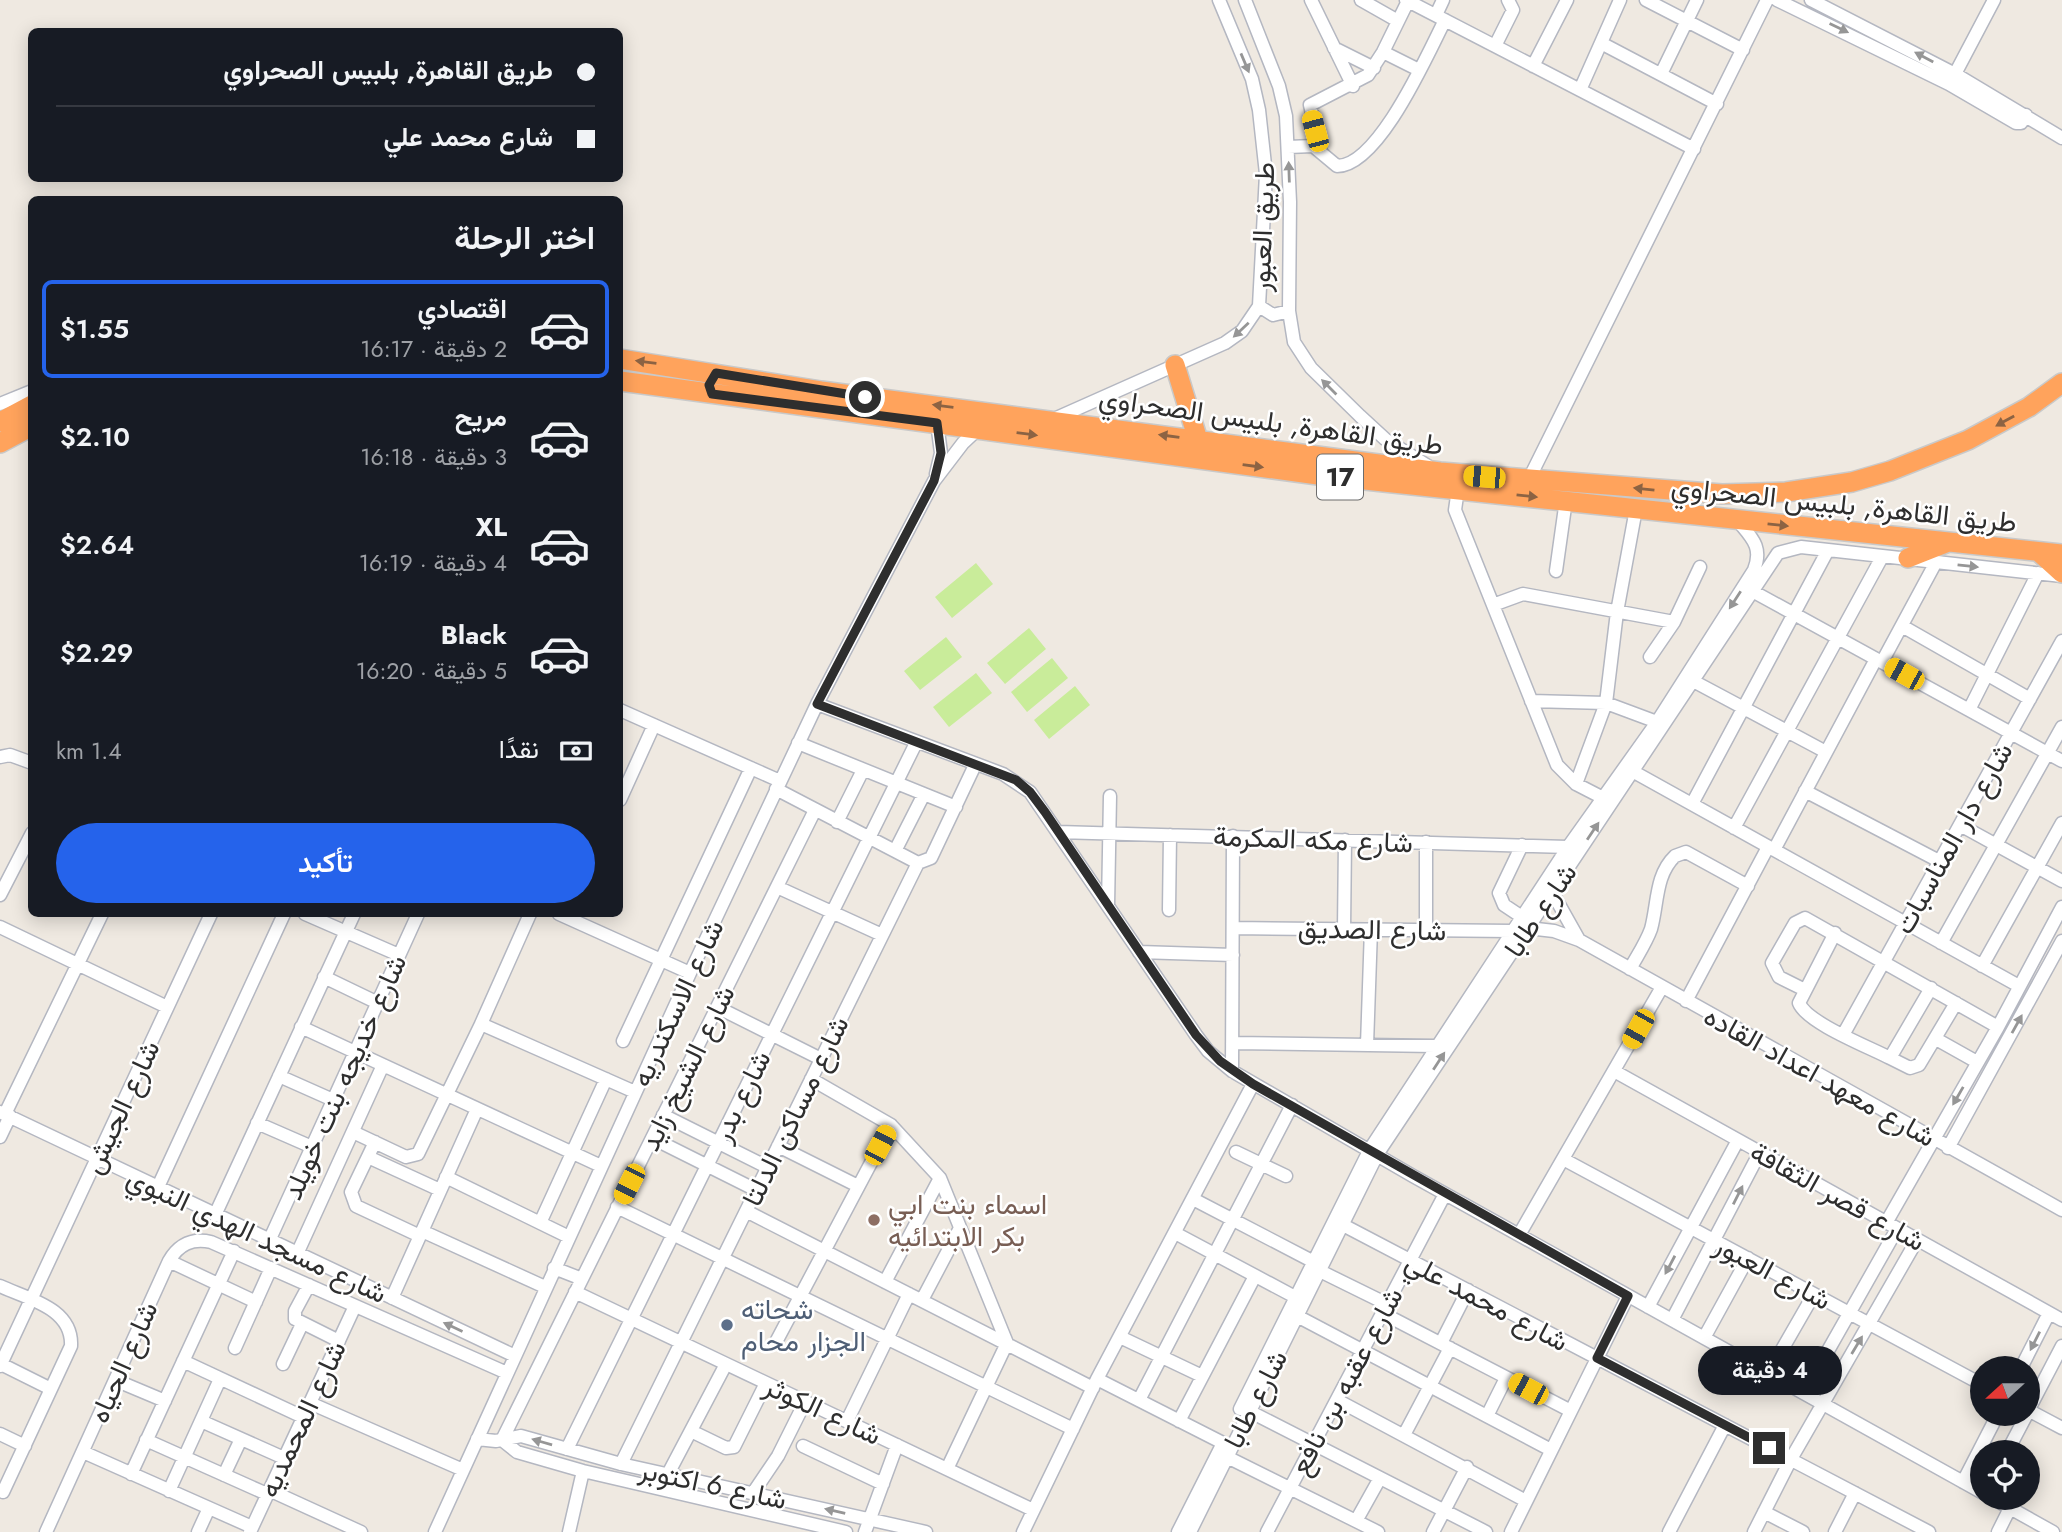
<!DOCTYPE html>
<html lang="ar">
<meta charset="utf-8">
<style>
:root{--surface:#171b24;--page:#242831;--text:#f1f3f6;--muted:#9ea1a6;--line:#363941;--accent:#2563eb}
body{margin:0;font-family:Jost,Vazirmatn,sans-serif;background:var(--page);color:var(--text);direction:rtl;height:100vh;display:flex;flex-direction:column;font-size:26px;white-space:nowrap}
*{box-sizing:border-box;margin:0}
p{font-size:23px;color:var(--muted)}
.icon{flex:none;width:38px;height:38px;fill:none;stroke:currentColor;stroke-width:2;stroke-linecap:round;stroke-linejoin:round}
.map{position:relative;flex:1;overflow:hidden;direction:ltr}
.drawer{position:absolute;left:28px;top:196px;width:595px;height:721px;display:flex;flex-direction:column;background:var(--surface);border-radius:10px;box-shadow:0 4px 18px #0003;direction:rtl}
.drawer>*{flex:none}
.hud{position:absolute;left:28px;top:28px;width:595px;height:154px;border-radius:10px;box-shadow:0 4px 18px #0003;direction:rtl;display:grid;align-content:center;height:154px;padding:0 28px;background:var(--surface)}
.needle{width:46px;rotate:249deg}
.buttons{position:absolute;left:1970px;top:1356px;display:grid;gap:14px}
.buttons a{display:grid;place-items:center;width:70px;height:70px;border-radius:50%;background:var(--surface);box-shadow:0 4px 18px #0003;font-size:35px}
.end{position:absolute;width:32px;height:32px;margin:-16px;border:9px solid #2e2e2e;background:#fff;box-shadow:0 0 0 4px #fff}
.from{border-radius:50%}
.bubble{position:absolute;height:49px;border-radius:24px;background:var(--surface);box-shadow:0 4px 18px #0003;font-size:23px;font-weight:600;line-height:49px;text-align:center;direction:rtl}
.car{position:absolute;width:21px;height:42px;margin:-21px -10px;border-radius:9px;box-shadow:0 0 5px 2px #0007;background:linear-gradient(#f5c518 24%,#345 0 40%,#f5c518 0 76%,#345 0 86%,#f5c518 0)}
.hud b{display:flex;align-items:center;gap:24px;height:66px;font-size:26px}
.hud b+b{border-top:2px solid var(--line)}
.hud i{width:18px;height:18px;background:var(--text)}
ul{padding:0;list-style:none}
li{display:flex;align-items:center;gap:21px;height:98px;margin:0 14px 10px;padding:0 14px;border:4px solid transparent;border-radius:10px}
li div{flex:1}
li b{display:block;font-size:26px}
li em{font-style:normal;font-weight:600}
li.active{border-color:var(--accent)}
li>.icon{width:63px;height:63px;stroke-width:1.5}
h2{padding:0 28px;font-size:32px;line-height:84px}
.pay{display:flex;align-items:center;gap:18px;height:77px;padding:0 28px;font-size:26px}
.pay p{margin-inline-start:auto}
.button{display:flex;gap:14px;margin-top:auto;padding:14px 28px}
.button a{flex:1;height:80px;border-radius:42px;background:var(--accent);color:#fff;font-size:28px;font-weight:600;line-height:80px;text-align:center}
.map>svg:first-child{display:block}
.pitch{fill:#c9ec9a}
.lines{fill:none;stroke-linecap:round;stroke-linejoin:round}
.minor-casing{stroke:#b4b7c1;stroke-width:15}
.highway-casing{stroke:#c9c9c9;stroke-width:22}
.minor{stroke:#fff;stroke-width:12}
.highway{stroke:#ffa35c;stroke-width:19}
.oneway{fill:#969696}
.oneway2{fill:#8c6343}
.route{stroke:#2e2e2e;stroke-width:9}
.education-dot{fill:#8d6e63;stroke:#fff;stroke-width:2.5}
.service-dot{fill:#5c6f8a;stroke:#fff;stroke-width:2.5}
.labels{text-anchor:middle;stroke-width:5;stroke-linejoin:round;paint-order:stroke}
.shield{fill:#fff;stroke:#6d6d6d;stroke-width:2}
.shield-label{font-size:26px;font-weight:bold;fill:#2e2e2e}
.street-label{font-size:28px;fill:#2e2e2e;stroke:#fff}
.education-label{font-size:28px;fill:#785e54;stroke:#fff;text-anchor:start}
.service-label{font-size:28px;fill:#4e5e75;stroke:#fff;text-anchor:start}
</style>
<div class="map">
<svg width="2062" height="1532" viewBox="0 0 2062 1532">
<rect width="100%" height="100%" fill="#efe9e1"/>
<path class="pitch" d="M976,563L993,584L952,618L935,597Z
M1029,628L1046,649L1005,684L987,663Z
M946,637L962,657L920,690L904,671Z
M1052,658L1068,678L1027,712L1011,692Z
M976,673L992,693L949,727L933,707Z
M1075,686L1090,705L1049,739L1034,720Z"/>
<g class="lines">
<g class="minor-casing">
<path id="minor" d="M1245,0L1279,86L1286,116L1290,202L1289,311L1294,342L1311,368L1360,416L1385,439L1428,466
M1311,0L1353,86
M1361,0L1398,21
M1406,0L1694,149
M1646,0L1743,50
M1777,0L1949,84L2016,123H2021L2026,115
M1811,0L1955,74L2062,138
M1436,15L1443,0
M1601,43L1717,104
M1495,46L1513,10L1508,0
M1334,48L1374,68
M1383,52L1419,70
M1533,66L1567,0
M1661,74L1697,0
M1955,74L1994,0
M1580,90L1620,0
M1288,147L1313,146L1337,166C1379,166 1428,53 1445,20
M1321,152L1310,105L1368,75L1383,52L1408,1
M1259,306L1273,315L1289,311
M0,404L32,391
M1054,419L1225,343L1242,331L1259,306L1266,174L1259,110L1252,79L1219,0
M936,474L941,453L937,423
M1528,481L1767,0
M1458,489L1455,510L1557,765L1576,784L1609,801
M1556,571L1566,500
M1754,592L2062,761
M1493,605L1523,594L1674,622
M1902,626L2030,699
M1650,657L1674,622L1700,567
M1882,662L1936,562
M1695,682L1826,752
M1531,701L1606,703L1657,722
M817,704L1003,774L1030,792L1196,1035L1208,1051L1232,1071L1413,1176L1983,1493
M620,710L780,781
M1969,710L2038,573
M798,743L956,807
M0,757L10,755L32,763
M1634,772L2019,986
M1576,784L1606,703L1617,612L1636,509
M776,789L918,863
M1805,791L1939,861
M620,800L654,725
M1692,804L1828,550
M837,822L863,770
M1960,825L2062,881
M1734,828L1882,557
M1058,832L1568,847
M1774,850L1876,659
M895,851L924,794
M777,887L882,935
M1552,892L1579,940
M0,895L32,833
M1108,906L1110,796
M1169,910L1170,835
M305,914L399,955
M559,914L690,973
M1522,917L1504,905L1499,893L1522,845
M0,927L167,1007
M1233,928L1512,931
M1528,928L1554,931L1579,940L2062,1210
M1344,929L1345,840
M1426,930V842
M1835,933L1799,1003C1807,1023 1869,1047 1890,1058L1931,988
M1941,943L2062,727
M1139,952L1233,955
M1982,966L2062,823
M1630,969C1637,956 1646,943 1651,929C1658,904 1655,875 1675,856L1686,852L1748,886
M324,977L378,1003
M1803,989L1779,977L1772,963L1795,923L1805,918L1998,1027
M1686,1001L1768,847
M717,1007L821,1059
M481,1024L635,1092
M301,1027L601,1166
M1843,1035L2062,641
M1936,1039L1977,1062
M623,1041L751,768
M1232,1043L1435,1046
M1367,1045L1371,929
M1890,1058L1910,1068L1919,1065L1956,1003
M1232,1071L1233,836
M1614,1071L2062,1320
M279,1076L333,1100
M811,1079L891,1125L940,1178L1007,1343L947,1469
M0,1112L515,1356
M5,1114L102,914
M663,1115L767,1167
M257,1123L312,1147
M353,1132L406,1157L418,1154L481,1024L530,914
M0,1137L10,1116
M652,1138L756,1190
M375,1142L351,1192L356,1206L420,1236
M778,1146L858,1186
M1948,1148L2062,941
M1236,1152L1286,1176
M368,1157L440,1190
M1563,1159L1983,1385
M446,1177L569,1237
M157,1189L284,914
M1193,1199L1314,1262
M617,1207L1073,1429
M746,1211L1093,1388
M215,1215L354,914
M540,1223L606,1079
M1886,1223L1998,1027L2062,907
M1343,1225L1929,1532
M422,1231L545,1287
M1175,1233L1297,1298
M1519,1235L1662,987
M269,1241L418,914
M297,1254L383,1065
M169,1261L256,1302
M554,1268L582,1279
M1320,1271L1387,1304
M885,1282L940,1178
M309,1285L295,1311V1319L339,1341
M0,1286C28,1299 73,1308 71,1346L3,1492
M575,1292L1033,1510
M392,1298L477,1109
M922,1300L960,1228
M1648,1307L1738,1140
M1382,1313L1571,1411
M1297,1316L1551,1450
M1672,1320L1760,1152
M1120,1337L1202,1376
M1704,1338L1748,1258
M776,1342L891,1125
M1441,1343L1468,1290
M235,1348L271,1268
M183,1361L303,1417
M1,1364L51,1389
M283,1364L302,1324
M0,1366L211,914
M2021,1368L2049,1313
M1768,1374L1814,1294
M1097,1379L1223,1443
M115,1380L165,1401
M1804,1393L1897,1229
M1139,1400L1292,1105
M1337,1400L1526,1501
M310,1403L463,1470
M1243,1408L1486,1532
M1240,1409L1370,1149L1568,847L1657,722L1754,570C1763,547 1752,538 1738,521
M2028,1410L2062,1428
M2028,1411L2062,1346
M1487,1416L1506,1378
M201,1421L284,1458
M847,1421L909,1294
M1179,1421L1255,1276
M691,1431L726,1448L734,1447L766,1383
M0,1434L25,1446
M1404,1435L1450,1348
M477,1439L496,1441L521,1436L621,1464L926,1532
M146,1440L267,1494
M502,1440L815,810
M502,1440L517,1452L583,1471L846,1532
M803,1446L883,1484
M567,1449L916,743
M83,1452L252,1527
M2007,1452L2027,1414
M1225,1456L1378,1532
M621,1464L918,863L931,858L975,765
M131,1474L234,1251
M668,1474L726,1364
M224,1475L241,1439
M1963,1482L1998,1414
M269,1490L361,1532
M169,1491L220,1379
M753,1493L778,1456L805,1402
M1992,1498L2053,1532
M1764,1512L1803,1532
M1356,1521L1380,1478
M46,1532L169,1261C179,1244 192,1238 211,1242L507,1373
M198,1532L209,1508
M250,1532L355,1306
M435,1532L690,973L817,704L934,481L963,443L979,428
M569,1532L583,1471
M865,1532L897,1445
M1023,1532L1097,1379L1253,1084
M1178,1532L1221,1447
M1190,1532L1378,1153L1778,553L1801,547L2062,576
M1267,1532L1445,1194
M1433,1532L1467,1467
M1511,1532L1628,1296
M1669,1532L1725,1425
M1754,1532L1791,1459L1917,1240
M1835,1532L1855,1493
M1998,1532L2010,1508"/>
</g>
<g class="highway-casing">
<path id="highway" d="M620,359L821,391L1440,472L1722,494L1786,492L1852,482L1890,471L1968,440L2029,407L2062,383
M1175,365L1198,440
M620,381L1318,475L2062,554
M0,422L32,405
M0,443L32,426
M2040,553L2062,573
M1908,558L1946,543"/>
</g>
<use href="#minor" class="minor"/>
<use href="#highway" class="highway"/>
</g>
<defs><path id="oneway-solid" d="M-6-.8H1V-3.2L6.5 0L1 3.2V.8H-6Z" transform="scale(1.75)"/></defs>
<g class="oneway">
<use href="#oneway-solid" transform="translate(1839 28) rotate(26)"/>
<use href="#oneway-solid" transform="translate(1924 57) rotate(-152)"/>
<use href="#oneway-solid" transform="translate(1245 63) rotate(67)"/>
<use href="#oneway-solid" transform="translate(1289 172) rotate(-92)"/>
<use href="#oneway-solid" transform="translate(1241 330) rotate(137)"/>
<use href="#oneway-solid" transform="translate(1329 387) rotate(-135)"/>
<use href="#oneway-solid" transform="translate(1968 566) rotate(6)"/>
<use href="#oneway-solid" transform="translate(1735 600) rotate(123)"/>
<use href="#oneway-solid" transform="translate(1593 831) rotate(-56)"/>
<use href="#oneway-solid" transform="translate(2017 1024) rotate(-61)"/>
<use href="#oneway-solid" transform="translate(1439 1061) rotate(-57)"/>
<use href="#oneway-solid" transform="translate(1958 1096) rotate(120)"/>
<use href="#oneway-solid" transform="translate(1738 1195) rotate(-63)"/>
<use href="#oneway-solid" transform="translate(1670 1265) rotate(118)"/>
<use href="#oneway-solid" transform="translate(453 1327) rotate(-155)"/>
<use href="#oneway-solid" transform="translate(2035 1341) rotate(117)"/>
<use href="#oneway-solid" transform="translate(1857 1345) rotate(-59)"/>
<use href="#oneway-solid" transform="translate(542 1442) rotate(-164)"/>
<use href="#oneway-solid" transform="translate(835 1511) rotate(-167)"/>
</g>
<g class="oneway2">
<use href="#oneway-solid" transform="translate(646 362) rotate(-173)"/>
<use href="#oneway-solid" transform="translate(943 406) rotate(-173)"/>
<use href="#oneway-solid" transform="translate(2005 421) rotate(151)"/>
<use href="#oneway-solid" transform="translate(1027 434) rotate(7)"/>
<use href="#oneway-solid" transform="translate(1169 436) rotate(-172)"/>
<use href="#oneway-solid" transform="translate(1253 466) rotate(8)"/>
<use href="#oneway-solid" transform="translate(1644 489) rotate(-174)"/>
<use href="#oneway-solid" transform="translate(1527 496) rotate(6)"/>
<use href="#oneway-solid" transform="translate(1778 525) rotate(6)"/>
</g>
<g class="lines">
<path class="route" d="M865,397L716,373L709,385L712,394L937,423L941,453L934,481L817,704L1016,780L1030,792L1045,812L1196,1035L1220,1061L1253,1084L1628,1296L1597,1358L1769,1448"/>
</g>
<circle class="education-dot" cx="874" cy="1220" r="7"/>
<circle class="service-dot" cx="727" cy="1325" r="7"/>
<g class="labels">
<rect class="shield" x="1317" y="454.5" width="46" height="45" rx="5"/>
<g class="shield-label">
<text x="1340" y="486">17</text>
</g>
<g class="street-label">
<text transform="translate(1262 227) rotate(-88)" y="10">طريق العبور</text>
<text transform="translate(1271 421) rotate(8)" y="10">طريق القاهرة, بلبيس الصحراوي</text>
<text transform="translate(1844 504) rotate(6)" y="10">طريق القاهرة, بلبيس الصحراوي</text>
<text transform="translate(1953 838) rotate(-61)" y="10">شارع دار المناسبات</text>
<text transform="translate(1313 839) rotate(2)" y="10">شارع مكه المكرمة</text>
<text transform="translate(1540 910) rotate(-56)" y="10">شارع طابا</text>
<text transform="translate(1372 929) rotate(1)" y="10">شارع الصديق</text>
<text transform="translate(677 1003) rotate(-65)" y="10">شارع الاسكندريه</text>
<text transform="translate(687 1068) rotate(-64)" y="10">شارع الشيخ زايد</text>
<text transform="translate(1820 1076) rotate(29)" y="10">شارع معهد اعداد القاده</text>
<text transform="translate(344 1077) rotate(-66)" y="10">شارع خديجه بنت خويلد</text>
<text transform="translate(741 1096) rotate(-64)" y="10">شارع بدر</text>
<text transform="translate(121 1107) rotate(-65)" y="10">شارع الجيش</text>
<text transform="translate(795 1111) rotate(-64)" y="10">شارع مساكن الدلتا</text>
<text transform="translate(1838 1196) rotate(29)" y="10">شارع قصر الثقافة</text>
<text transform="translate(257 1235) rotate(25)" y="10">شارع مسجد الهدي النبوي</text>
<text transform="translate(1773 1272) rotate(28)" y="10">شارع العبور</text>
<text transform="translate(1487 1301) rotate(28)" y="10">شارع محمد علي</text>
<text transform="translate(123 1362) rotate(-66)" y="10">شارع الحياه</text>
<text transform="translate(1346 1381) rotate(-62)" y="10">شارع عقبه بن نافع</text>
<text transform="translate(1255 1399) rotate(-63)" y="10">شارع طابا</text>
<text transform="translate(823 1410) rotate(25)" y="10">شارع الكوثر</text>
<text transform="translate(302 1419) rotate(-65)" y="10">شارع المحمديه</text>
<text transform="translate(713 1484) rotate(12)" y="10">شارع 6 اكتوبر</text>
</g>
<g class="education-label">
<text x="888" y="1214">اسماء بنت ابي<tspan x="888" dy="32">بكر الابتدائيه</tspan></text>
</g>
<g class="service-label">
<text x="741" y="1319">شحاته<tspan x="741" dy="32">الجزار محام</tspan></text>
</g>
</g>
</svg>
<div class="buttons">
<a><svg class="needle" viewBox="-14 -14 28 28"><path d="M0-13l5 13h-10z" fill="#e53935"/><path d="M0 13l5-13h-10z" fill="#9ea1a6"/></svg></a>
<a><svg class="icon" aria-label="locate" viewBox="0 0 24 24"><circle cx="12" cy="12" r="6"/><path d="M12 2v4M12 18v4M2 12h4M18 12h4"/></svg></a>
</div>
<i class="end from" style="left:865px;top:397px"></i>
<i class="end" style="left:1769px;top:1448px"></i>
<div class="bubble" style="left:1698px;top:1346px;width:144px">4 دقيقة</div>
<i class="car" style="left:1315px;top:131px;rotate:345deg"></i>
<i class="car" style="left:1484px;top:477px;rotate:275deg"></i>
<i class="car" style="left:1904px;top:674px;rotate:299deg"></i>
<i class="car" style="left:1638px;top:1029px;rotate:209deg"></i>
<i class="car" style="left:880px;top:1145px;rotate:28deg"></i>
<i class="car" style="left:629px;top:1184px;rotate:207deg"></i>
<i class="car" style="left:1528px;top:1389px;rotate:298deg"></i>
<div class="hud">
<b><i class="from"></i>طريق القاهرة, بلبيس الصحراوي</b>
<b><i></i>شارع محمد علي</b>
</div>
<section class="drawer">
<h2>اختر الرحلة</h2>
<ul>
<li class="active"><svg class="icon" aria-label="car" viewBox="0 0 24 24"><path d="M5 17H2v-5l4-1 3-4h7l3 4 3 1v5h-3M9 17h6M6 11h13"/><circle cx="7" cy="17" r="2"/><circle cx="17" cy="17" r="2"/></svg><div><b>اقتصادي</b><p>2 دقيقة · 16:17</p></div><em>$1.55</em></li>
<li><svg class="icon" aria-label="car" viewBox="0 0 24 24"><path d="M5 17H2v-5l4-1 3-4h7l3 4 3 1v5h-3M9 17h6M6 11h13"/><circle cx="7" cy="17" r="2"/><circle cx="17" cy="17" r="2"/></svg><div><b>مريح</b><p>3 دقيقة · 16:18</p></div><em>$2.10</em></li>
<li><svg class="icon" aria-label="car" viewBox="0 0 24 24"><path d="M5 17H2v-5l4-1 3-4h7l3 4 3 1v5h-3M9 17h6M6 11h13"/><circle cx="7" cy="17" r="2"/><circle cx="17" cy="17" r="2"/></svg><div><b>XL</b><p>4 دقيقة · 16:19</p></div><em>$2.64</em></li>
<li><svg class="icon" aria-label="car" viewBox="0 0 24 24"><path d="M5 17H2v-5l4-1 3-4h7l3 4 3 1v5h-3M9 17h6M6 11h13"/><circle cx="7" cy="17" r="2"/><circle cx="17" cy="17" r="2"/></svg><div><b>Black</b><p>5 دقيقة · 16:20</p></div><em>$2.29</em></li>
</ul>
<div class="pay"><svg class="icon" aria-label="cash" viewBox="0 0 24 24"><path d="M3 7h18v10H3z"/><circle cx="12" cy="12" r="2"/></svg>نقدًا<p>1.4 km</p></div>
<div class="button"><a>تأكيد</a></div>
</section>
</div>
